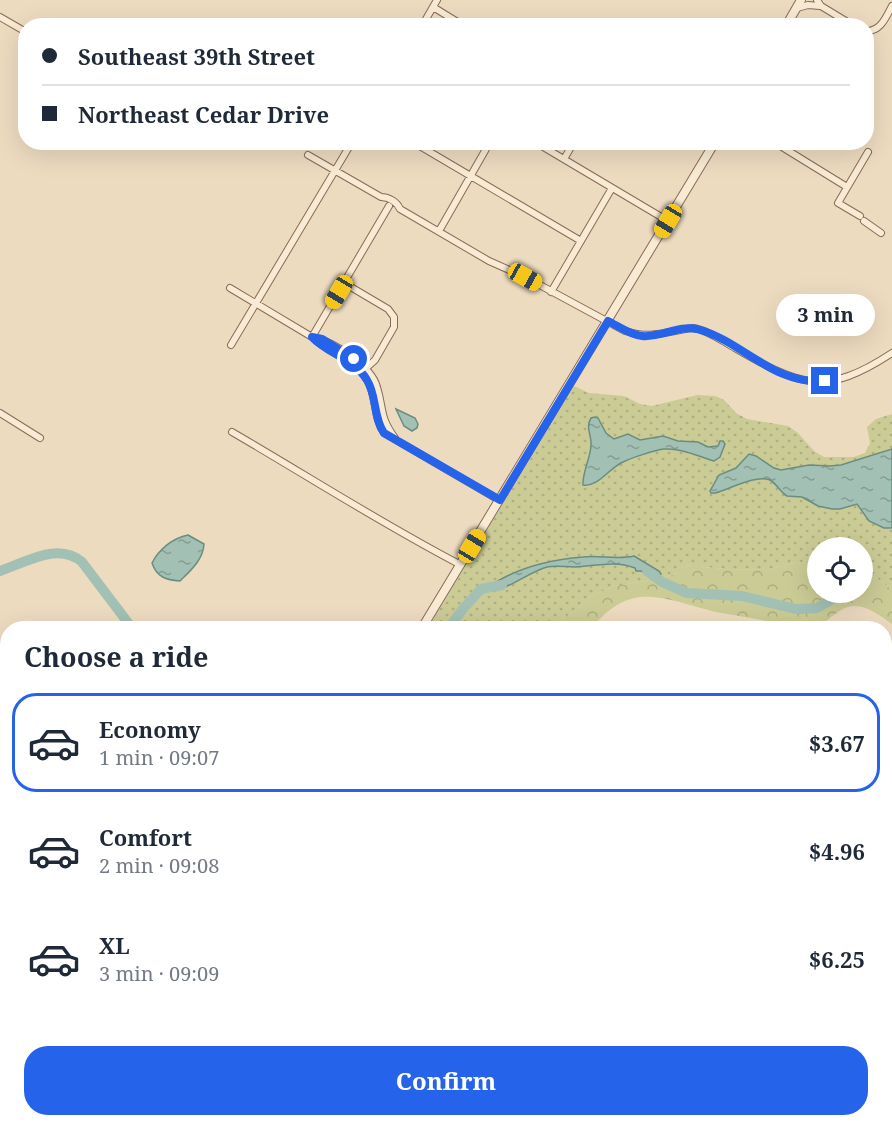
<!DOCTYPE html>
<meta charset="utf-8">
<style>
:root{--surface:#fff;--page:#f2f2f3;--text:#1f2937;--muted:#747a83;--line:#e0e1e3;--accent:#2563eb}
body{margin:0;font-family:"Noto Serif",serif;background:var(--page);color:var(--text);height:100vh;display:flex;flex-direction:column;font-size:22px;white-space:nowrap}
*{box-sizing:border-box;margin:0}
p{font-size:20px;color:var(--muted)}
.icon{flex:none;width:33px;height:33px;fill:none;stroke:currentColor;stroke-width:2;stroke-linecap:round;stroke-linejoin:round}
.map{position:relative;flex:1;overflow:hidden}
.details{position:absolute;left:0px;top:621px;width:892px;height:506px;display:flex;flex-direction:column;background:var(--surface);border-radius:24px 24px 0 0;box-shadow:0 6px 24px #0002}
.details>*{flex:none}
.hud{position:absolute;left:18px;top:18px;width:856px;height:132px;border-radius:24px;box-shadow:0 6px 24px #0002;display:grid;align-content:center;height:132px;padding:0 24px;background:var(--surface)}
.tools{position:absolute;left:807px;top:537px;display:grid;gap:12px}
.tools a{display:grid;place-items:center;width:66px;height:66px;border-radius:50%;background:var(--surface);box-shadow:0 6px 24px #0002;font-size:30px}
.end{position:absolute;width:27px;height:27px;margin:-14px;border:8px solid #2563eb;background:#fff;box-shadow:0 0 0 3px #fff}
.from{border-radius:50%}
.bubble{position:absolute;height:42px;border-radius:21px;background:var(--surface);box-shadow:0 6px 24px #0002;font-size:20px;font-weight:700;line-height:42px;text-align:center}
.car{position:absolute;width:18px;height:36px;margin:-18px -9px;border-radius:8px;box-shadow:0 0 4px 2px #0007;background:linear-gradient(#f5c518 24%,#345 0 40%,#f5c518 0 76%,#345 0 86%,#f5c518 0)}
.hud b{display:flex;align-items:center;gap:21px;height:57px;font-size:22px}
.hud b+b{border-top:2px solid var(--line)}
.hud i{width:15px;height:15px;background:var(--text)}
ul{padding:0;list-style:none}
li{display:flex;align-items:center;gap:18px;height:99px;margin:0 12px 9px;padding:0 12px;border:3px solid transparent;border-radius:24px}
li div{flex:1}
li b{display:block;font-size:22px}
li em{font-style:normal;font-weight:700}
li.current{border-color:var(--accent)}
li>.icon{width:54px;height:54px;stroke-width:1.5}
h2{padding:0 24px;font-size:27px;line-height:72px}
.action{display:flex;gap:12px;margin-top:auto;padding:12px 24px}
.action a{flex:1;height:69px;border-radius:24px;background:var(--accent);color:#fff;font-size:24px;font-weight:700;line-height:69px;text-align:center}
.map>svg:first-child{display:block}
.grass{fill:url(#grass-dots)}
.forest{fill:url(#forest-crowns)}
.water{fill:url(#water-ripples);stroke:#6b8d81;stroke-width:1.5}
.lines{fill:none;stroke-linecap:round;stroke-linejoin:round}
.river{stroke:#a3c0b4;stroke-width:10}
.minor-casing{stroke:#866c58;stroke-width:8}
.tertiary-casing{stroke:#866c58;stroke-width:10}
.minor{stroke:#f8ead3;stroke-width:6}
.tertiary{stroke:#f8ead3;stroke-width:8}
.rail-casing{stroke:#36261d;stroke-width:4}
.rail{stroke:#f5e6d0;stroke-width:1.5;stroke-dasharray:4.5;stroke-linecap:butt}
.route{stroke:#2563eb;stroke-width:8}
</style>
<div class="map">
<svg width="892" height="1126" viewBox="0 0 892 1126">
<defs>
<pattern id="grass-dots" width="8" height="8" patternUnits="userSpaceOnUse" patternTransform="scale(1.5)"><rect width="8" height="8" fill="#cacb95"/><path d="M2 2h.1M6 6h.1" fill="none" stroke="#aeae80" stroke-width="1.8" stroke-linecap="round"/></pattern>
<pattern id="forest-crowns" width="20" height="18" patternUnits="userSpaceOnUse" patternTransform="scale(1.5)"><rect width="20" height="18" fill="#cacb95"/><path d="M2 6a3 3 0 1 1 6 0M12 15a3 3 0 1 1 6 0" fill="none" stroke="#aeae80"/></pattern>
<pattern id="water-ripples" width="26" height="14" patternUnits="userSpaceOnUse" patternTransform="scale(1.5)"><rect width="26" height="14" fill="#a3c0b4"/><path d="M2 4q2-2 4 0t4 0M15 11q2-2 4 0t4 0" fill="none" stroke="#869c92"/></pattern>
</defs>
<rect width="100%" height="100%" fill="#eddbc0"/>
<path class="grass" d="M574,386L589,393L624,396L640,404L652,406L697,395L715,396L724,400L736,413L747,419L788,426L798,433L814,451L824,457H854L865,453L870,443L867,427L876,419L892,414V590L863,567L862,548H818L817,560L789,564L768,570L725,569L683,565L681,572L663,578L615,586L591,596L576,610L549,628H428Z
M892,707V769L885,774V709Z"/>
<path class="forest" d="M817,560L818,592H862L863,567L892,590V624C882,617 868,606 855,606C833,606 827,633 797,628C785,627 773,622 762,620C747,617 731,615 716,612C666,600 632,578 592,628H549L576,610L591,596L615,586L663,578L681,572L683,565L725,569L768,570L789,564Z
M607,1119H660L654,1126H600Z"/>
<path class="water" d="M396,409L415,418L418,424L417,428L412,431L404,426Z
M595,417L598,418L606,433L614,439L628,434L640,440L663,436L678,441L698,442L708,447L718,446L720,441H723L725,444L720,457L714,461C697,456 682,448 664,449C655,450 631,458 623,462C609,468 599,487 583,485C582,474 590,459 591,446C592,435 585,428 591,418Z
M892,449V528H884L869,521L857,504L840,509H832L818,506L802,497L787,496C780,492 777,484 770,480C756,474 728,490 715,493H711L710,491L719,475L736,468L749,454L756,456L774,468L781,470L809,465L830,466L841,465Z
M188,535L204,544C203,560 191,570 180,581C167,580 157,578 152,563C159,549 173,538 188,535Z
M634,556L659,571L661,574L657,579L641,571H636L635,568C615,560 595,566 575,567C566,567 556,565 547,567C526,573 505,593 483,591C511,569 547,560 583,557C600,555 617,560 634,556Z"/>
<g class="lines">
<path class="river" d="M0,571C25,563 58,541 82,562L132,628
M647,571L662,582L687,593L742,596L796,609L817,608L845,592
M449,628L462,610L481,589L502,585"/>
<g class="minor-casing">
<path id="minor" d="M817,0L821,6L854,26
M433,7L464,26
M797,8L808,5L820,6
M0,17L26,32
M422,26L437,0
M867,31C881,31 886,17 892,6
M215,142L216,143
M413,142L581,241
M535,142L668,221
M774,142L847,187
M308,155L381,197C389,197 397,202 400,209L489,261L525,277L625,331C645,337 655,335 675,331C681,330 688,328 693,328C708,330 722,341 735,348C800,386 825,397 892,353
M564,159L574,142
M860,216L838,203L868,152
M864,221L881,233
M439,231L490,142
M344,283L388,309L394,317V327L375,360L364,370
M230,288L312,337C328,354 355,359 367,380C377,396 373,417 384,433L499,500
M551,292L612,188
M312,337L389,206
M313,337C333,342 371,365 377,387C384,410 379,416 395,438
M231,345L352,142
M0,413L40,438
M232,432C308,476 382,524 461,565
M885,664L892,663
M885,810L892,805
M885,937L892,924
M885,948L892,951
M885,1025L892,1033
M329,1119L341,1126
M759,1119L760,1120
M374,1126L378,1119
M469,1126L473,1119
M689,1126L693,1119"/>
</g>
<g class="tertiary-casing">
<path id="tertiary" d="M786,26L801,0
M422,628L715,142
M131,1126L135,1119"/>
</g>
<use href="#minor" class="minor"/>
<use href="#tertiary" class="tertiary"/>
<g class="rail-casing">
<path id="rail" d="M885,1113L892,1109
M862,1126L875,1119"/>
</g>
<use href="#rail" class="rail"/>
</g>
<g class="lines">
<path class="route" d="M354,359L322,339L312,337C328,354 355,359 367,380C377,396 373,417 384,433L500,500L608,321C618,326 630,335 642,336C660,338 679,325 697,329C743,341 772,385 825,381"/>
</g>
</svg>
<div class="tools">
<a><svg class="icon" aria-label="locate" viewBox="0 0 24 24"><circle cx="12" cy="12" r="6"/><path d="M12 2v4M12 18v4M2 12h4M18 12h4"/></svg></a>
</div>
<i class="end from" style="left:354px;top:359px"></i>
<i class="end" style="left:825px;top:381px"></i>
<div class="bubble" style="left:776px;top:294px;width:99px">3 min</div>
<i class="car" style="left:668px;top:221px;rotate:211deg"></i>
<i class="car" style="left:525px;top:277px;rotate:119deg"></i>
<i class="car" style="left:339px;top:292px;rotate:211deg"></i>
<i class="car" style="left:472px;top:546px;rotate:31deg"></i>
<div class="hud">
<b><i class="from"></i>Southeast 39th Street</b>
<b><i></i>Northeast Cedar Drive</b>
</div>
<section class="details">
<h2>Choose a ride</h2>
<ul>
<li class="current"><svg class="icon" aria-label="car" viewBox="0 0 24 24"><path d="M5 17H2v-5l4-1 3-4h7l3 4 3 1v5h-3M9 17h6M6 11h13"/><circle cx="7" cy="17" r="2"/><circle cx="17" cy="17" r="2"/></svg><div><b>Economy</b><p>1 min · 09:07</p></div><em>$3.67</em></li>
<li><svg class="icon" aria-label="car" viewBox="0 0 24 24"><path d="M5 17H2v-5l4-1 3-4h7l3 4 3 1v5h-3M9 17h6M6 11h13"/><circle cx="7" cy="17" r="2"/><circle cx="17" cy="17" r="2"/></svg><div><b>Comfort</b><p>2 min · 09:08</p></div><em>$4.96</em></li>
<li><svg class="icon" aria-label="car" viewBox="0 0 24 24"><path d="M5 17H2v-5l4-1 3-4h7l3 4 3 1v5h-3M9 17h6M6 11h13"/><circle cx="7" cy="17" r="2"/><circle cx="17" cy="17" r="2"/></svg><div><b>XL</b><p>3 min · 09:09</p></div><em>$6.25</em></li>
</ul>
<div class="action"><a>Confirm</a></div>
</section>
</div>
